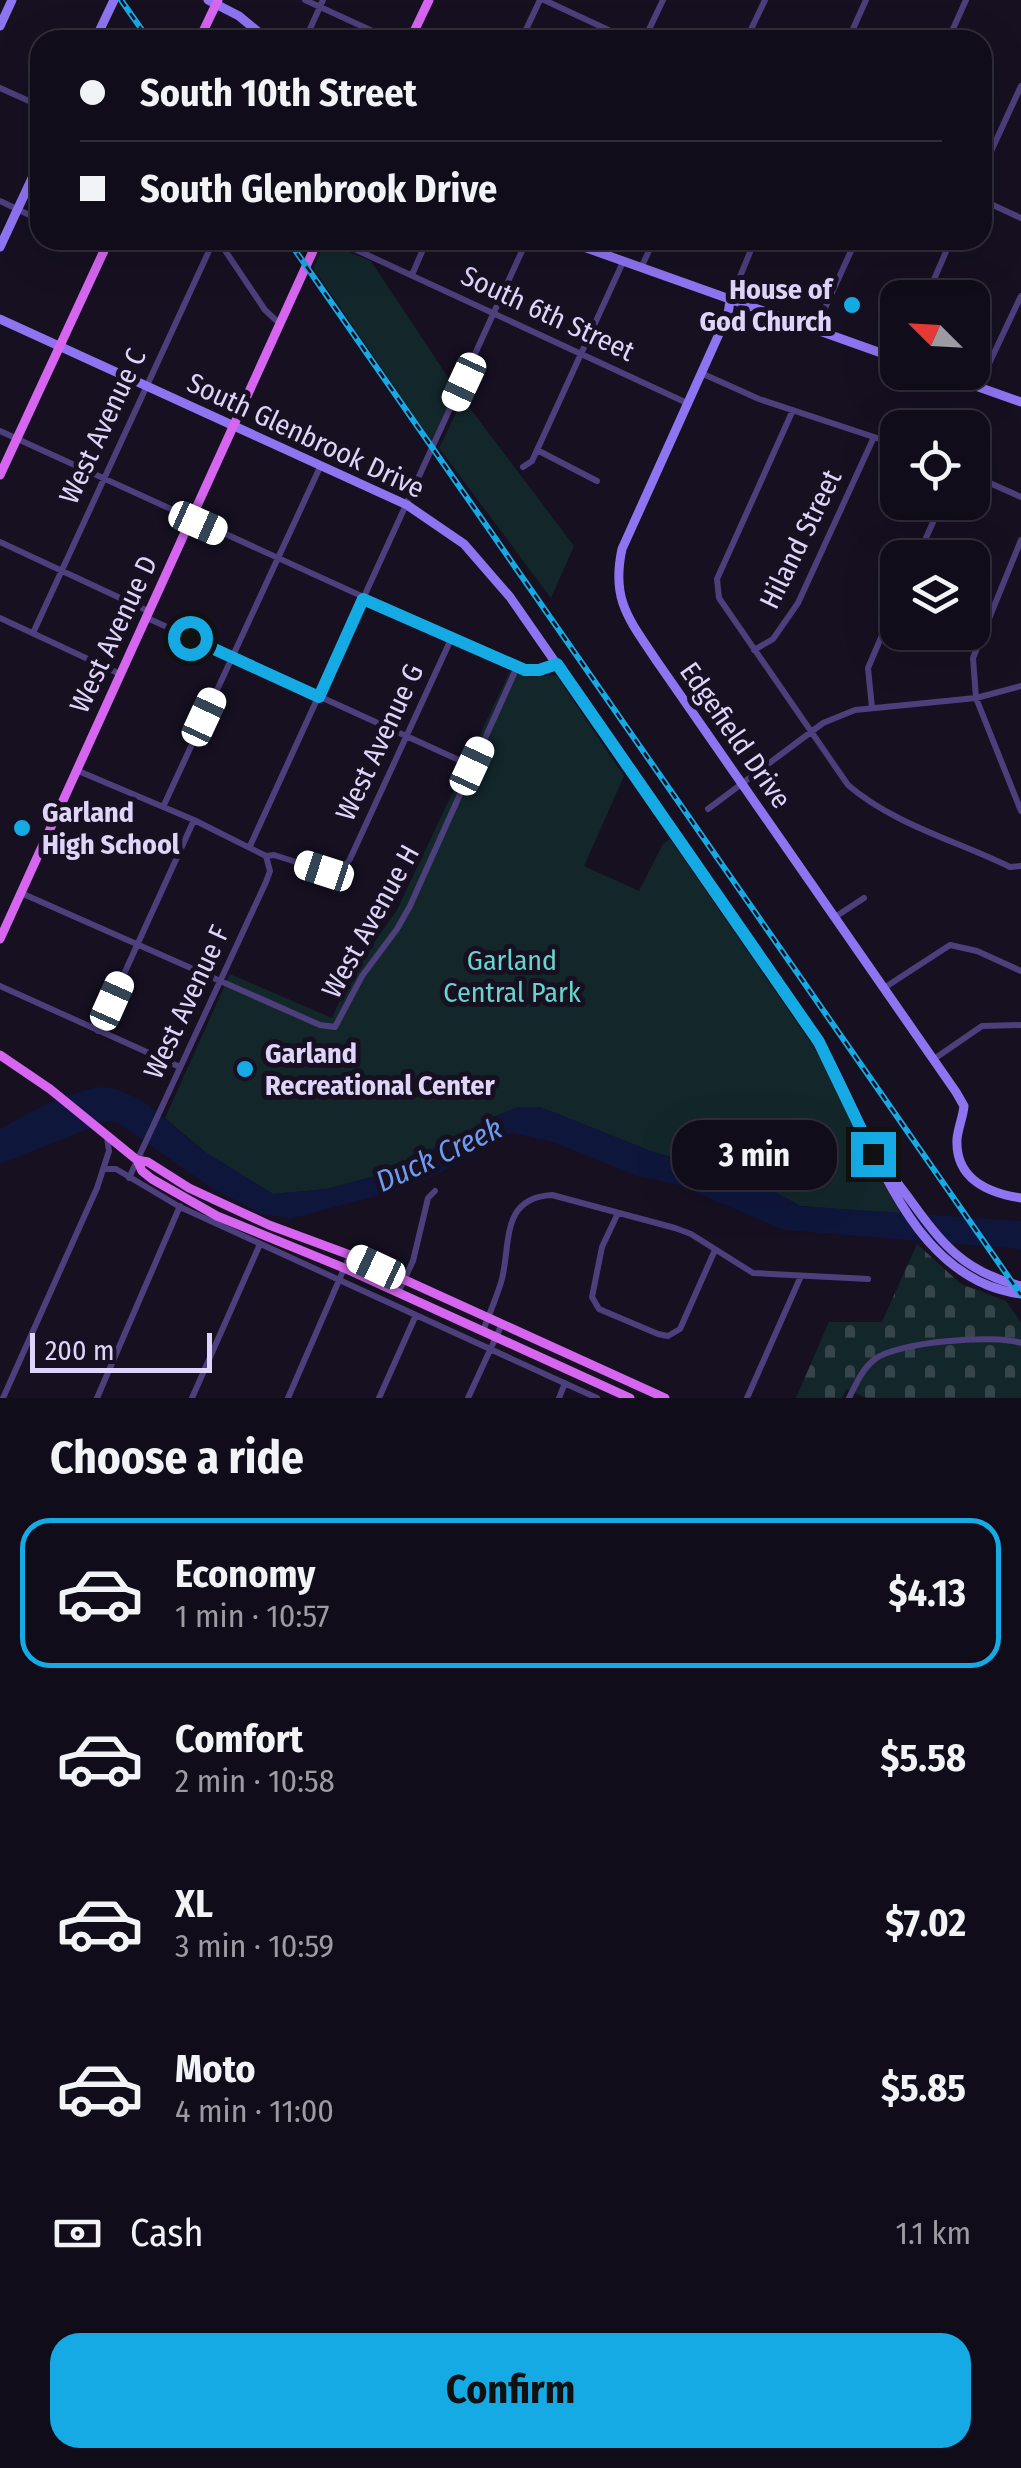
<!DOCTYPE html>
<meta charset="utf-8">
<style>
:root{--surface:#100c19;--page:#191522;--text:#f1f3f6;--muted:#9c9ba2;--line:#302c38;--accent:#16aae5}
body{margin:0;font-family:"Fira Sans Condensed",sans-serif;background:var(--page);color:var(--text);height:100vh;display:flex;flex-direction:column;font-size:38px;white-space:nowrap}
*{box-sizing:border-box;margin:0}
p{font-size:32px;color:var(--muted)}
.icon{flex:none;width:55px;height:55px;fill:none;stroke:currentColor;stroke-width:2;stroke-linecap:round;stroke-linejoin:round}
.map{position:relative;height:1398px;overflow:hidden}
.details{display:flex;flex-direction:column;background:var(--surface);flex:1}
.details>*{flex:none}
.top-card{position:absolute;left:30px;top:30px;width:962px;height:220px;border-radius:30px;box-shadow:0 10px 40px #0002,0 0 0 2px var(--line);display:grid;align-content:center;height:220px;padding:0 50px;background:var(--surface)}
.needle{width:65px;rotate:294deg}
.fabs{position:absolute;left:880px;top:280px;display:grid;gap:20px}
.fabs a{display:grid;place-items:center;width:110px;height:110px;border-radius:20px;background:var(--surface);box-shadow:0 10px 40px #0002,0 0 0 2px var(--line);font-size:50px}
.scale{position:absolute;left:30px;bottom:25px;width:182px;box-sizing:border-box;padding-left:10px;border:5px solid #e0d4fb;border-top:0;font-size:28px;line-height:35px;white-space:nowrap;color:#e0d4fb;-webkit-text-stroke:8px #161021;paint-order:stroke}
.end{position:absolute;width:45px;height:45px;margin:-22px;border:12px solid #16aae5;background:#111;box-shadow:0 0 0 5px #111}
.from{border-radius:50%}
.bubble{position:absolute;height:70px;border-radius:30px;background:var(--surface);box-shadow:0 10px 40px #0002,0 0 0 2px var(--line);font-size:32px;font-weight:700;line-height:70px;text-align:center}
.car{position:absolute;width:30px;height:60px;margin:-30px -15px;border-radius:12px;box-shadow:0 0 8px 2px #0007;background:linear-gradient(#fff 24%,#345 0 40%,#fff 0 76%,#345 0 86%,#fff 0)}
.top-card b{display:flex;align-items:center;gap:35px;height:95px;font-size:38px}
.top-card b+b{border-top:2px solid var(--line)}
.top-card i{width:25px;height:25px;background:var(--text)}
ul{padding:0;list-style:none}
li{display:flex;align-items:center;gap:30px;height:150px;margin:0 20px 15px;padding:0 30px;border:5px solid transparent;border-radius:30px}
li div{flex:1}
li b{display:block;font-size:38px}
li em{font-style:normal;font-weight:700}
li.active{border-color:var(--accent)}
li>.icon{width:90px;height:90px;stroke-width:1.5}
h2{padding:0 50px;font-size:45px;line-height:120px}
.pay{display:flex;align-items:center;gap:25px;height:110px;padding:0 50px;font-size:38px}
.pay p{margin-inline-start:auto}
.primary-button{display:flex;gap:20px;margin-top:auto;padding:20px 50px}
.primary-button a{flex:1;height:115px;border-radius:30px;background:var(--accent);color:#111;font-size:40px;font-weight:700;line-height:115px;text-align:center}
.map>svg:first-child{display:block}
.green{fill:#13272b}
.cemetery{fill:url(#cemetery-stones)}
.water{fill:#0e163c}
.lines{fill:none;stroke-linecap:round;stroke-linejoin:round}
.street{stroke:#4d3f7c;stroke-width:6}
.secondary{stroke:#8f74f2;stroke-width:9}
.primary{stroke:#d666f0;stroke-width:9}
.rail-casing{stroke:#16aae5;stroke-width:6}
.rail{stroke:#161021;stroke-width:2.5;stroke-dasharray:8;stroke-linecap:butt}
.route{stroke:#16aae5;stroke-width:12}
.poi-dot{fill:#16aae5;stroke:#161021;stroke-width:4}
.labels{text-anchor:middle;stroke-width:10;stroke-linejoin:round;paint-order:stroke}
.poi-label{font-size:28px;font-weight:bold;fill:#e0d4fb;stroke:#161021;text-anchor:start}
.street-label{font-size:28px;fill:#e0d4fb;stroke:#161021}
.park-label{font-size:28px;fill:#67d4cd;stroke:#161021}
.water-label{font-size:30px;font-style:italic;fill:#6c9bf1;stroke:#161021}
</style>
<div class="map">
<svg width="1021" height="1398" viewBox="0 0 1021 1398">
<defs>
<pattern id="cemetery-stones" width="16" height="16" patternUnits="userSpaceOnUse" patternTransform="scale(2.5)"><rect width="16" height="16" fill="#13272b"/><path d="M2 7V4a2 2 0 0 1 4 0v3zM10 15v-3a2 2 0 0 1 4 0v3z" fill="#35454b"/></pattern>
</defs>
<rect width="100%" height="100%" fill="#161021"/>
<path class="green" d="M325,242L371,261L457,391L433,443L313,268Z
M463,399L574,546L551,598L439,448Z
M510,671L530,677L556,675L624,776L584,866L639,891L663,844L670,839L813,1046L829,1072L859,1140L901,1214L800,1206L759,1183L653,1152L540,1107H519L495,1116L393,1171L327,1189L273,1194L205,1152L165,1118L230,974L332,1018L351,975L397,910Z"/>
<path class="cemetery" d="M917,1244L961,1284L1006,1301L1021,1323V1398H867L846,1389L842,1398H796L829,1322H882Z"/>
<path class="water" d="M101,1087L116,1089L142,1100L205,1152L273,1194L327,1189L393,1171L495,1116L519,1107H540L653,1152L759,1183L800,1206L1021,1221V1249L784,1230L679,1185L637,1176L553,1142L512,1133L438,1174L402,1189L290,1219L262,1214L213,1189L118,1123L108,1121L0,1164V1129C32,1111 64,1093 101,1087Z"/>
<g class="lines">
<path class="street" d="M305,0L392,40
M544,0L630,40
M305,40L323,0
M521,40L540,0
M644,40L663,0
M746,40L765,0
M848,40L866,0
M948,40L966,0
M0,88L40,106
M982,171L1021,86
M982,200L1021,218
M0,201L40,220
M84,240L104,249
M218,240L265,310L280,324
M335,240L687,403
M641,268L654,240
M412,275L427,240
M926,298L951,240
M730,301L755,240
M815,330L856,240
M701,373L759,399L898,445
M978,387L1021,296
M793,410L717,579L719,598L848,785C893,824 957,841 1010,867L1021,866
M0,431L517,667L539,670L557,664
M537,450L597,481
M523,467L532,461L623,262
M972,475L1021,497
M1021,540L973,658L976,698L1021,811
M0,542L148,611
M917,558L942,502
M145,617L472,766
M0,618L120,674
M33,633L214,240
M754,650L773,639L798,603L874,437
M872,708L868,668L898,598
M76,770L194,820L266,856L274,855L334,874L341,871L350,859L452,637
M163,807L321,465
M708,809L823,723L855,710L976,698L1021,686
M250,846L527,240
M21,893L320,1025L335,1027L362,976L397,929L410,906L517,667
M835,917L864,898
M0,986L180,1067
M884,988L950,945L977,951L1021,971
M98,1031L194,820
M934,1059L982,1026L1021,1025
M103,1169H116L180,1207L597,1398
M129,1178L266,882L270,871L266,856
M618,1213L602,1247L592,1297L599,1309L658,1334L668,1336L680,1329L715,1250
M398,1293L413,1261L428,1198L435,1191
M483,1331C489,1314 497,1297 502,1279C511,1241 501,1198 552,1195L675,1228L691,1234L753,1273L868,1279
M3,1398L97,1188L109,1151L107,1137
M97,1398L180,1206
M192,1398L260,1244
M288,1398L350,1255
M379,1398L416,1315
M468,1398L502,1324
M559,1398L565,1383
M747,1398L801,1276
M849,1398C856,1384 862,1369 875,1359C897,1342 994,1334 1021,1343"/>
<path class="secondary" d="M208,0L239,16L268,40
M0,26L12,0
M95,40L114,0
M564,240L898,359
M0,247L40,161
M730,301L728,314L622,549C611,600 629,619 656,660L956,1092L964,1106C963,1117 958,1128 957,1139C955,1178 987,1193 1021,1198
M0,319L407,505L464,544L510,597L819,1042C870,1127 904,1279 1021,1294
M936,372L1021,402
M882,1164C929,1218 943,1267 1021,1286"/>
<path class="primary" d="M199,40L218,0
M410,40L429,0
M0,475L109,240
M0,939L318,240
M0,1055L50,1089L137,1160L148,1162L189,1188L269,1225L350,1255L665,1398
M137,1160L142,1171L152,1179L217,1216L344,1268L630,1398"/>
<g class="rail-casing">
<path id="rail" d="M121,0L149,40
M288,240L1021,1295"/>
</g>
<use href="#rail" class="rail"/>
</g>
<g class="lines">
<path class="route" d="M190,638L319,697L363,599L525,670H539L557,664L819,1042L873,1154"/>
</g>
<g class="poi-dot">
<circle cx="852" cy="305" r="10"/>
<circle cx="22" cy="828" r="10"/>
<circle cx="245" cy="1069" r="10"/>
</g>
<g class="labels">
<g class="poi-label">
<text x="832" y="299" text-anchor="end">House of<tspan x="832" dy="32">God Church</tspan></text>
<text x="42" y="822">Garland<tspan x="42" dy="32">High School</tspan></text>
<text x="265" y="1063">Garland<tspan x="265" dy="32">Recreational Center</tspan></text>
</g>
<g class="street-label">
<text transform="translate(548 313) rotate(25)" y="10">South 6th Street</text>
<text transform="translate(102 426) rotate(-65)" y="10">West Avenue C</text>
<text transform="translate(306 435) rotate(25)" y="10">South Glenbrook Drive</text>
<text transform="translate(800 539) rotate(-64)" y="10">Hiland Street</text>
<text transform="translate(113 634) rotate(-65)" y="10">West Avenue D</text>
<text transform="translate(736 735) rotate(55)" y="10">Edgefield Drive</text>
<text transform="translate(379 742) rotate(-65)" y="10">West Avenue G</text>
<text transform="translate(370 921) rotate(-61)" y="10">West Avenue H</text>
<text transform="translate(186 1002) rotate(-65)" y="10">West Avenue F</text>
</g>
<g class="park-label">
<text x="512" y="970">Garland<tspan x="512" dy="32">Central Park</tspan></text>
</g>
<g class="water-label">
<text transform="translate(439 1155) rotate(-25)" y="10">Duck Creek</text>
</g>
</g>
</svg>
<div class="fabs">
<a><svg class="needle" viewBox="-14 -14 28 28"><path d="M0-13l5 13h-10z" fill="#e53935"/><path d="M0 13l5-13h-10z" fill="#9c9ba2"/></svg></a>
<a><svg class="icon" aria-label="locate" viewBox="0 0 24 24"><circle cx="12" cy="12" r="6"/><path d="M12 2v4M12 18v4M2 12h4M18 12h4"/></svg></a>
<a><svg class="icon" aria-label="layers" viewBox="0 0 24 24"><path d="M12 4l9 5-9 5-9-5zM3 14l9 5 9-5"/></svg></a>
</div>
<div class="scale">200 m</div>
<i class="end from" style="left:190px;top:638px"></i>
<i class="end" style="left:873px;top:1154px"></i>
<div class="bubble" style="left:672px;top:1120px;width:165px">3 min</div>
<i class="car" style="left:464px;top:382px;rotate:205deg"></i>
<i class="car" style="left:198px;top:523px;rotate:114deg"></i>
<i class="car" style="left:204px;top:717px;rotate:25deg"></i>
<i class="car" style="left:472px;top:766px;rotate:25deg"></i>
<i class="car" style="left:324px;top:871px;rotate:288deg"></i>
<i class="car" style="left:112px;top:1001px;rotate:24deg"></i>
<i class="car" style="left:376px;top:1267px;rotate:295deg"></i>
<div class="top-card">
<b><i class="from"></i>South 10th Street</b>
<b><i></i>South Glenbrook Drive</b>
</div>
</div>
<section class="details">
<h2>Choose a ride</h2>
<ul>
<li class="active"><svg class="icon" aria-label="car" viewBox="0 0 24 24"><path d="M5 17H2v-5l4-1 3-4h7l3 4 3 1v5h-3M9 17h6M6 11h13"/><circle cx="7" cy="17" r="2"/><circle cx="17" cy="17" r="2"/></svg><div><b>Economy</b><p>1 min · 10:57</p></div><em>$4.13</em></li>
<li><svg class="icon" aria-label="car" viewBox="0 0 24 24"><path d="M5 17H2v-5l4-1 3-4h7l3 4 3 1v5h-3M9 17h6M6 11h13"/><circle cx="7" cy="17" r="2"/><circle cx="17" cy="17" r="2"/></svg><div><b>Comfort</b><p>2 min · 10:58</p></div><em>$5.58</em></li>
<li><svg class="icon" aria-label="car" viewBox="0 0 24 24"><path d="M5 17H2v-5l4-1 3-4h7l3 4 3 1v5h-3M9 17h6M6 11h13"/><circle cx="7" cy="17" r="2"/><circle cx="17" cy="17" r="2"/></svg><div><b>XL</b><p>3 min · 10:59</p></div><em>$7.02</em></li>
<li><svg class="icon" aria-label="car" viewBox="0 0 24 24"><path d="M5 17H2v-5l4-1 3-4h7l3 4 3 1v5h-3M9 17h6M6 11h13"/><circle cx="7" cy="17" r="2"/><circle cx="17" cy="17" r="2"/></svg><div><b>Moto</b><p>4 min · 11:00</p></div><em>$5.85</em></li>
</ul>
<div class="pay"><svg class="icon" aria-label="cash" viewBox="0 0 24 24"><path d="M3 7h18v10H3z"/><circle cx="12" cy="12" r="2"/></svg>Cash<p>1.1 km</p></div>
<div class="primary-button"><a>Confirm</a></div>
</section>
